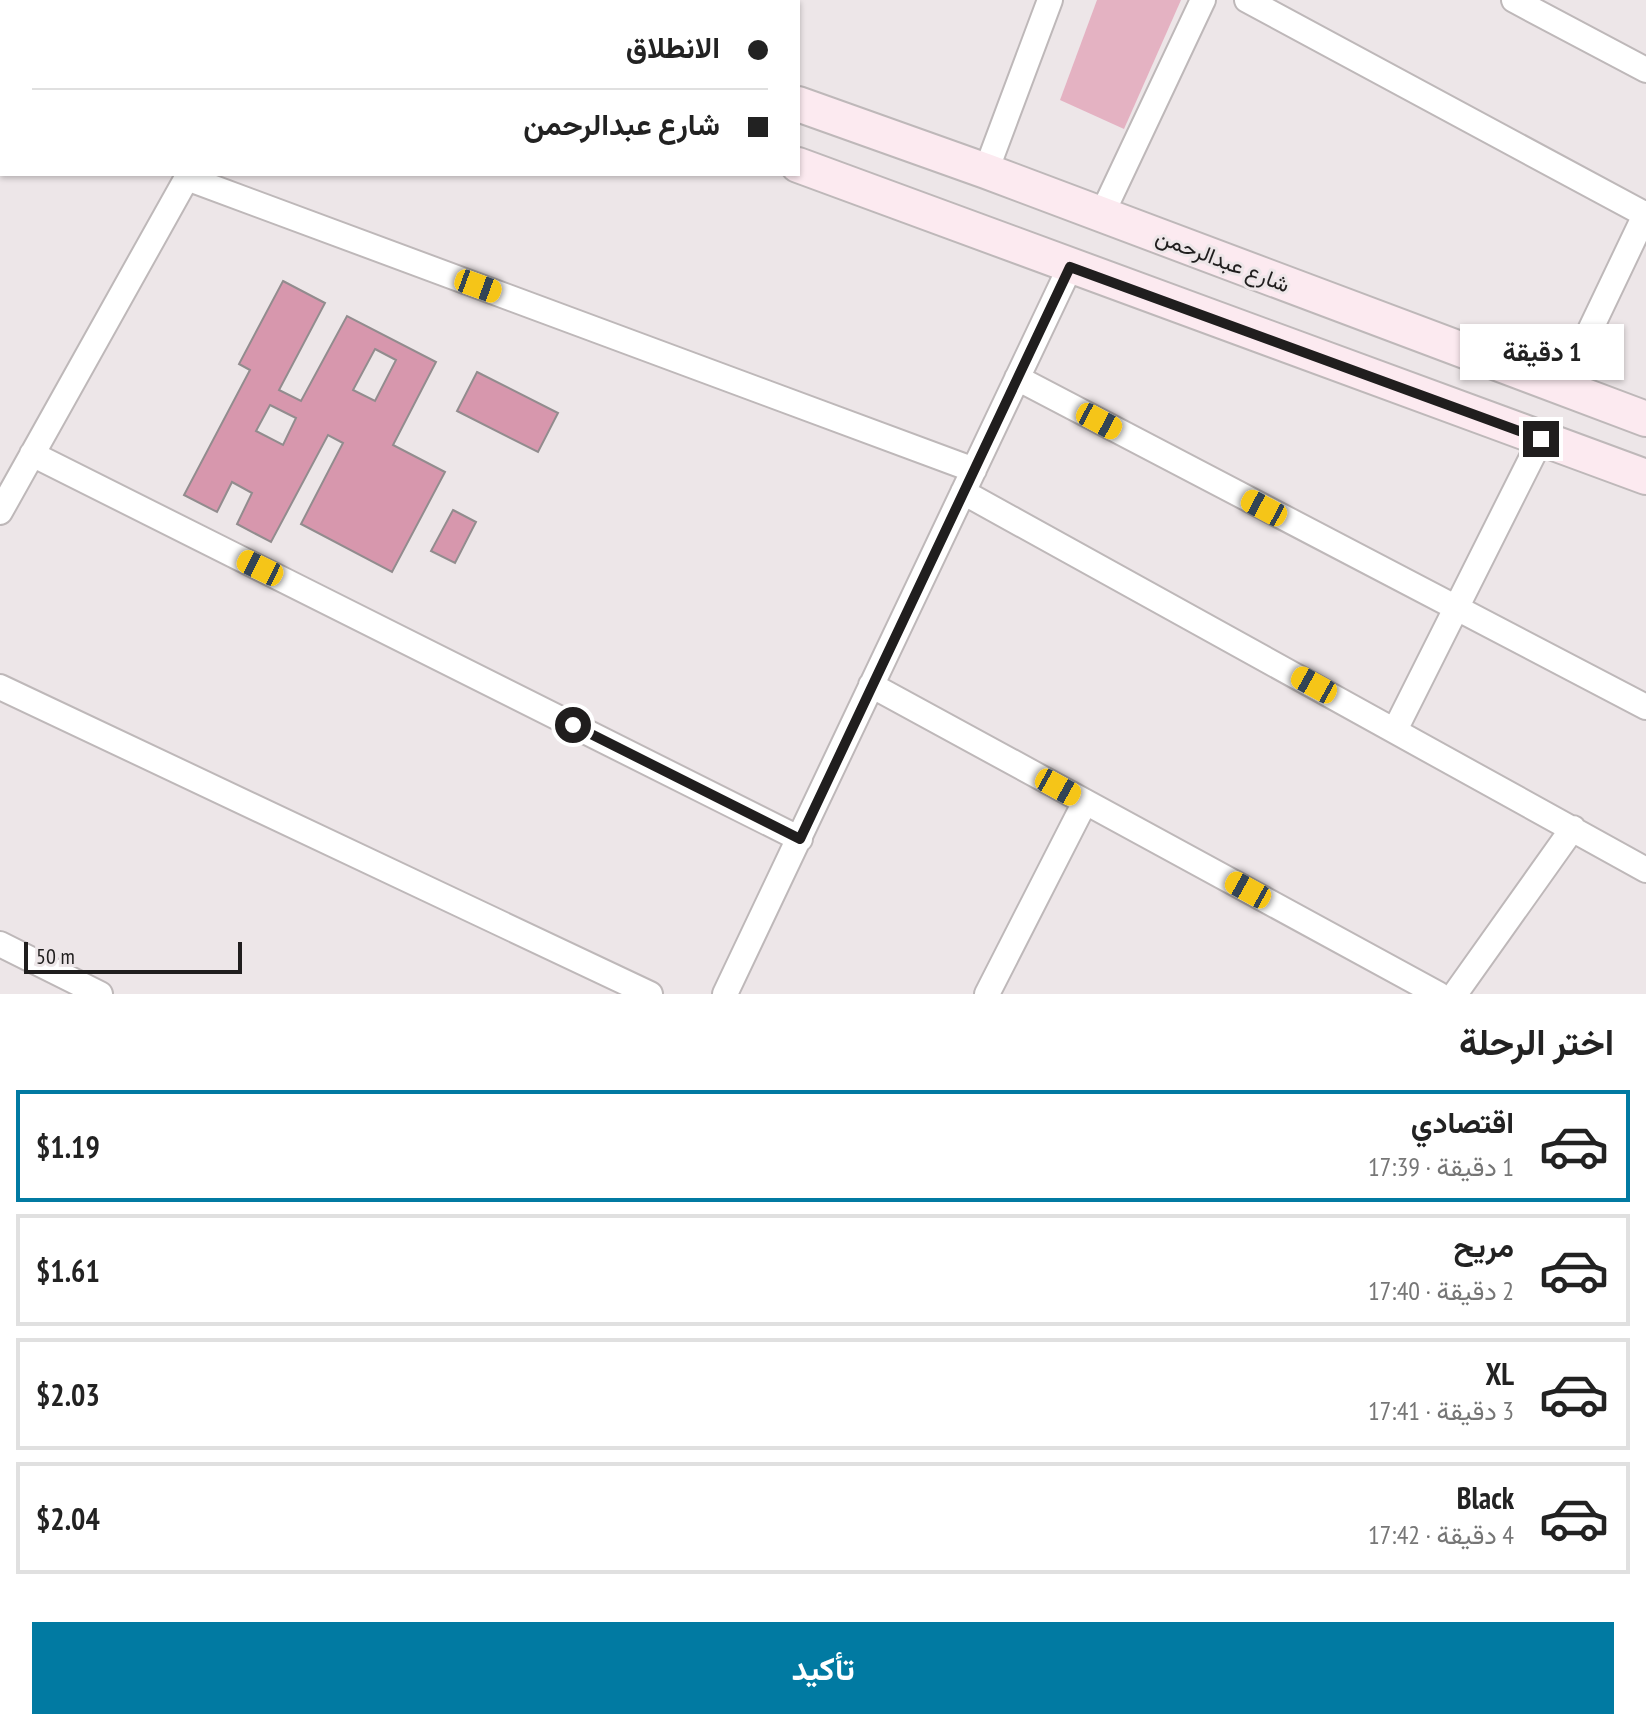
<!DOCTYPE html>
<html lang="ar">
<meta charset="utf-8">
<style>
:root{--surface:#fff;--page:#f6f6f6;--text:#222;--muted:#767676;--line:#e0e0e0;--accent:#017aa2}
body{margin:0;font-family:"PT Sans Narrow",Vazirmatn,sans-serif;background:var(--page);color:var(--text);direction:rtl;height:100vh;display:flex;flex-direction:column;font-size:30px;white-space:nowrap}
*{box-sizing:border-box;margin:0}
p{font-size:26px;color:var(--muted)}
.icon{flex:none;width:44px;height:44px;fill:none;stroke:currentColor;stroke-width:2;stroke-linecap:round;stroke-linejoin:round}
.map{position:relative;height:994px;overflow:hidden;direction:ltr}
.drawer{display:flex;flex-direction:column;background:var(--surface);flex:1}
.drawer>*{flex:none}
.hud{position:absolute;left:0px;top:0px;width:800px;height:176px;box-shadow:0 2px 6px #0004;direction:rtl;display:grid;align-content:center;height:176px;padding:0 32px;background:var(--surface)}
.scale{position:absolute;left:24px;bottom:20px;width:218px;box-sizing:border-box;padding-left:8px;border:4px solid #201e1e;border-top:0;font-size:22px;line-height:28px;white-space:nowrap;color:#201e1e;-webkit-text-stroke:6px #ede6e8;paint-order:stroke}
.end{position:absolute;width:36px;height:36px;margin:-18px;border:10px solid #201e1e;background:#fff;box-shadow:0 0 0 4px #fff}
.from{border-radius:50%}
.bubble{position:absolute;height:56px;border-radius:0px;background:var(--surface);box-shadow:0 2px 6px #0004;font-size:26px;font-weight:700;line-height:56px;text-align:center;direction:rtl}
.car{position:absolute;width:24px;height:48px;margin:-24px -12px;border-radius:10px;box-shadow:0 0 6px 2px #0007;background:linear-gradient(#f5c518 24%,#345 0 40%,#f5c518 0 76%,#345 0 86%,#f5c518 0)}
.hud b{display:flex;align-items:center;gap:28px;height:76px;font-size:30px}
.hud b+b{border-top:2px solid var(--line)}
.hud i{width:20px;height:20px;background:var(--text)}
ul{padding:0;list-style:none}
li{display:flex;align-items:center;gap:24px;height:112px;margin:0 16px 12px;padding:0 16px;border:4px solid var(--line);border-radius:0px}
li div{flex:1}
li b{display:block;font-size:30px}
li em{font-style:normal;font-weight:700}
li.current{border-color:var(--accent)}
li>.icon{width:72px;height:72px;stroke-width:1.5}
h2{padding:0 32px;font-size:36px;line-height:96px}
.cta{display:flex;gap:16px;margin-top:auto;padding:16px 32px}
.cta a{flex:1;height:92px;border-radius:0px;background:var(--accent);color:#fff;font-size:32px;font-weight:700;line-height:92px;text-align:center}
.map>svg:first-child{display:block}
.green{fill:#e4b2c2}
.building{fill:#d797ad;stroke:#928c8e;stroke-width:2;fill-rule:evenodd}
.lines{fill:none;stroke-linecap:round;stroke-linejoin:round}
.street-casing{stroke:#beb8b9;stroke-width:28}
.secondary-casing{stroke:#beb8b9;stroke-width:38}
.street{stroke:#fff;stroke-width:24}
.secondary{stroke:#fceaf0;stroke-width:34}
.route{stroke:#201e1e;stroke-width:10}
.labels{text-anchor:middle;stroke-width:6;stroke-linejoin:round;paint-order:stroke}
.street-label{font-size:22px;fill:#201e1e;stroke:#ede6e8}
</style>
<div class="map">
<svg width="1646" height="994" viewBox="0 0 1646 994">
<rect width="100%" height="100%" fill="#ede6e8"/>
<path class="green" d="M1097,0H1181L1124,129L1060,100Z"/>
<path class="building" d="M283,281L325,303L279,390L301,401L347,316L436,362L393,445L445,472L392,572L301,524L343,443L328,435L271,542L237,524L252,493L232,482L217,512L184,495L250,370L239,364ZM375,349L396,360L375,401L353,390ZM270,405L296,418L283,445L256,431Z
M477,372L558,413L538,452L457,411Z
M453,510L476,522L455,563L431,551Z"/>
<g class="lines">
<g class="street-casing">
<path id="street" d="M1247,0L1646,215
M1514,0L1646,70
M24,2L25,0
M276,2L278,0
M730,2L731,0
M0,48L2,44
M986,171L1050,0
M187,178L974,470
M1102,214L1203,0
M1017,378L1646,707
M1563,387L1646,213
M32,454L800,839
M963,492L1646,870
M0,512L189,174
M871,685L1438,994
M0,687L650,994
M1395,730L1541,439
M0,944L100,994
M725,994L1070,267
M987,994L1085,802
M1455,994L1573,828"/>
</g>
<g class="secondary-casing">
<path id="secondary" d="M355,0L361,2
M510,0L515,2
M798,104L986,171L1646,419
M798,165L1646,477"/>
</g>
<use href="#street" class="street"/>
<use href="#secondary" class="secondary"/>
</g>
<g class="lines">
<path class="route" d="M573,725L800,839L1070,267L1541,439"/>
</g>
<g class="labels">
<g class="street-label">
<text transform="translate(1223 260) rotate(21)" y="8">شارع عبدالرحمن</text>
</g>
</g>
</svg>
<div class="scale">50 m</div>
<i class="end from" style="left:573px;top:725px"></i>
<i class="end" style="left:1541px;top:439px"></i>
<div class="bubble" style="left:1460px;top:324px;width:164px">1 دقيقة</div>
<i class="car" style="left:478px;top:286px;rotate:110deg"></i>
<i class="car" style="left:1099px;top:421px;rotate:118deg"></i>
<i class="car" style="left:1264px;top:508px;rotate:298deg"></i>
<i class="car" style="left:260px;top:568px;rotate:296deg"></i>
<i class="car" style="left:1314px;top:685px;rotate:299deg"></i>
<i class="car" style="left:1058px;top:787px;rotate:119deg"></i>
<i class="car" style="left:1248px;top:890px;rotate:299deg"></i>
<div class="hud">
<b><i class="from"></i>الانطلاق</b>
<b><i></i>شارع عبدالرحمن</b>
</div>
</div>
<section class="drawer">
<h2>اختر الرحلة</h2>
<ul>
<li class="current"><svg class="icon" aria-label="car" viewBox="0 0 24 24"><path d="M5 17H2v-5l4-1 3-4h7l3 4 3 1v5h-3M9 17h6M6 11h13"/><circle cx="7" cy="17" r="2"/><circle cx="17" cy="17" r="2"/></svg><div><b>اقتصادي</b><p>1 دقيقة · 17:39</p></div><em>$1.19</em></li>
<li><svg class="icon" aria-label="car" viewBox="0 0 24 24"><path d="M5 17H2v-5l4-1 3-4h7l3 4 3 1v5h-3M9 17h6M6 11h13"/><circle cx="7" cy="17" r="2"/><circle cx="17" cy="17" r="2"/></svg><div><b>مريح</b><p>2 دقيقة · 17:40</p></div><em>$1.61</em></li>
<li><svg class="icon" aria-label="car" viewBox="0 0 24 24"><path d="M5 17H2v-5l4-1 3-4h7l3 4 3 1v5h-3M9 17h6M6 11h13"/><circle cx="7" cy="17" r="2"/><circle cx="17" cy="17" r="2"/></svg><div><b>XL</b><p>3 دقيقة · 17:41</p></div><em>$2.03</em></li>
<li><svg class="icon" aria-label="car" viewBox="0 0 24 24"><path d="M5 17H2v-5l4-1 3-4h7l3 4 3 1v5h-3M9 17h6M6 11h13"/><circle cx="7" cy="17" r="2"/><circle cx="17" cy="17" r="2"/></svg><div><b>Black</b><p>4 دقيقة · 17:42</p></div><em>$2.04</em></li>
</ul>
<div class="cta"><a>تأكيد</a></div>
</section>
